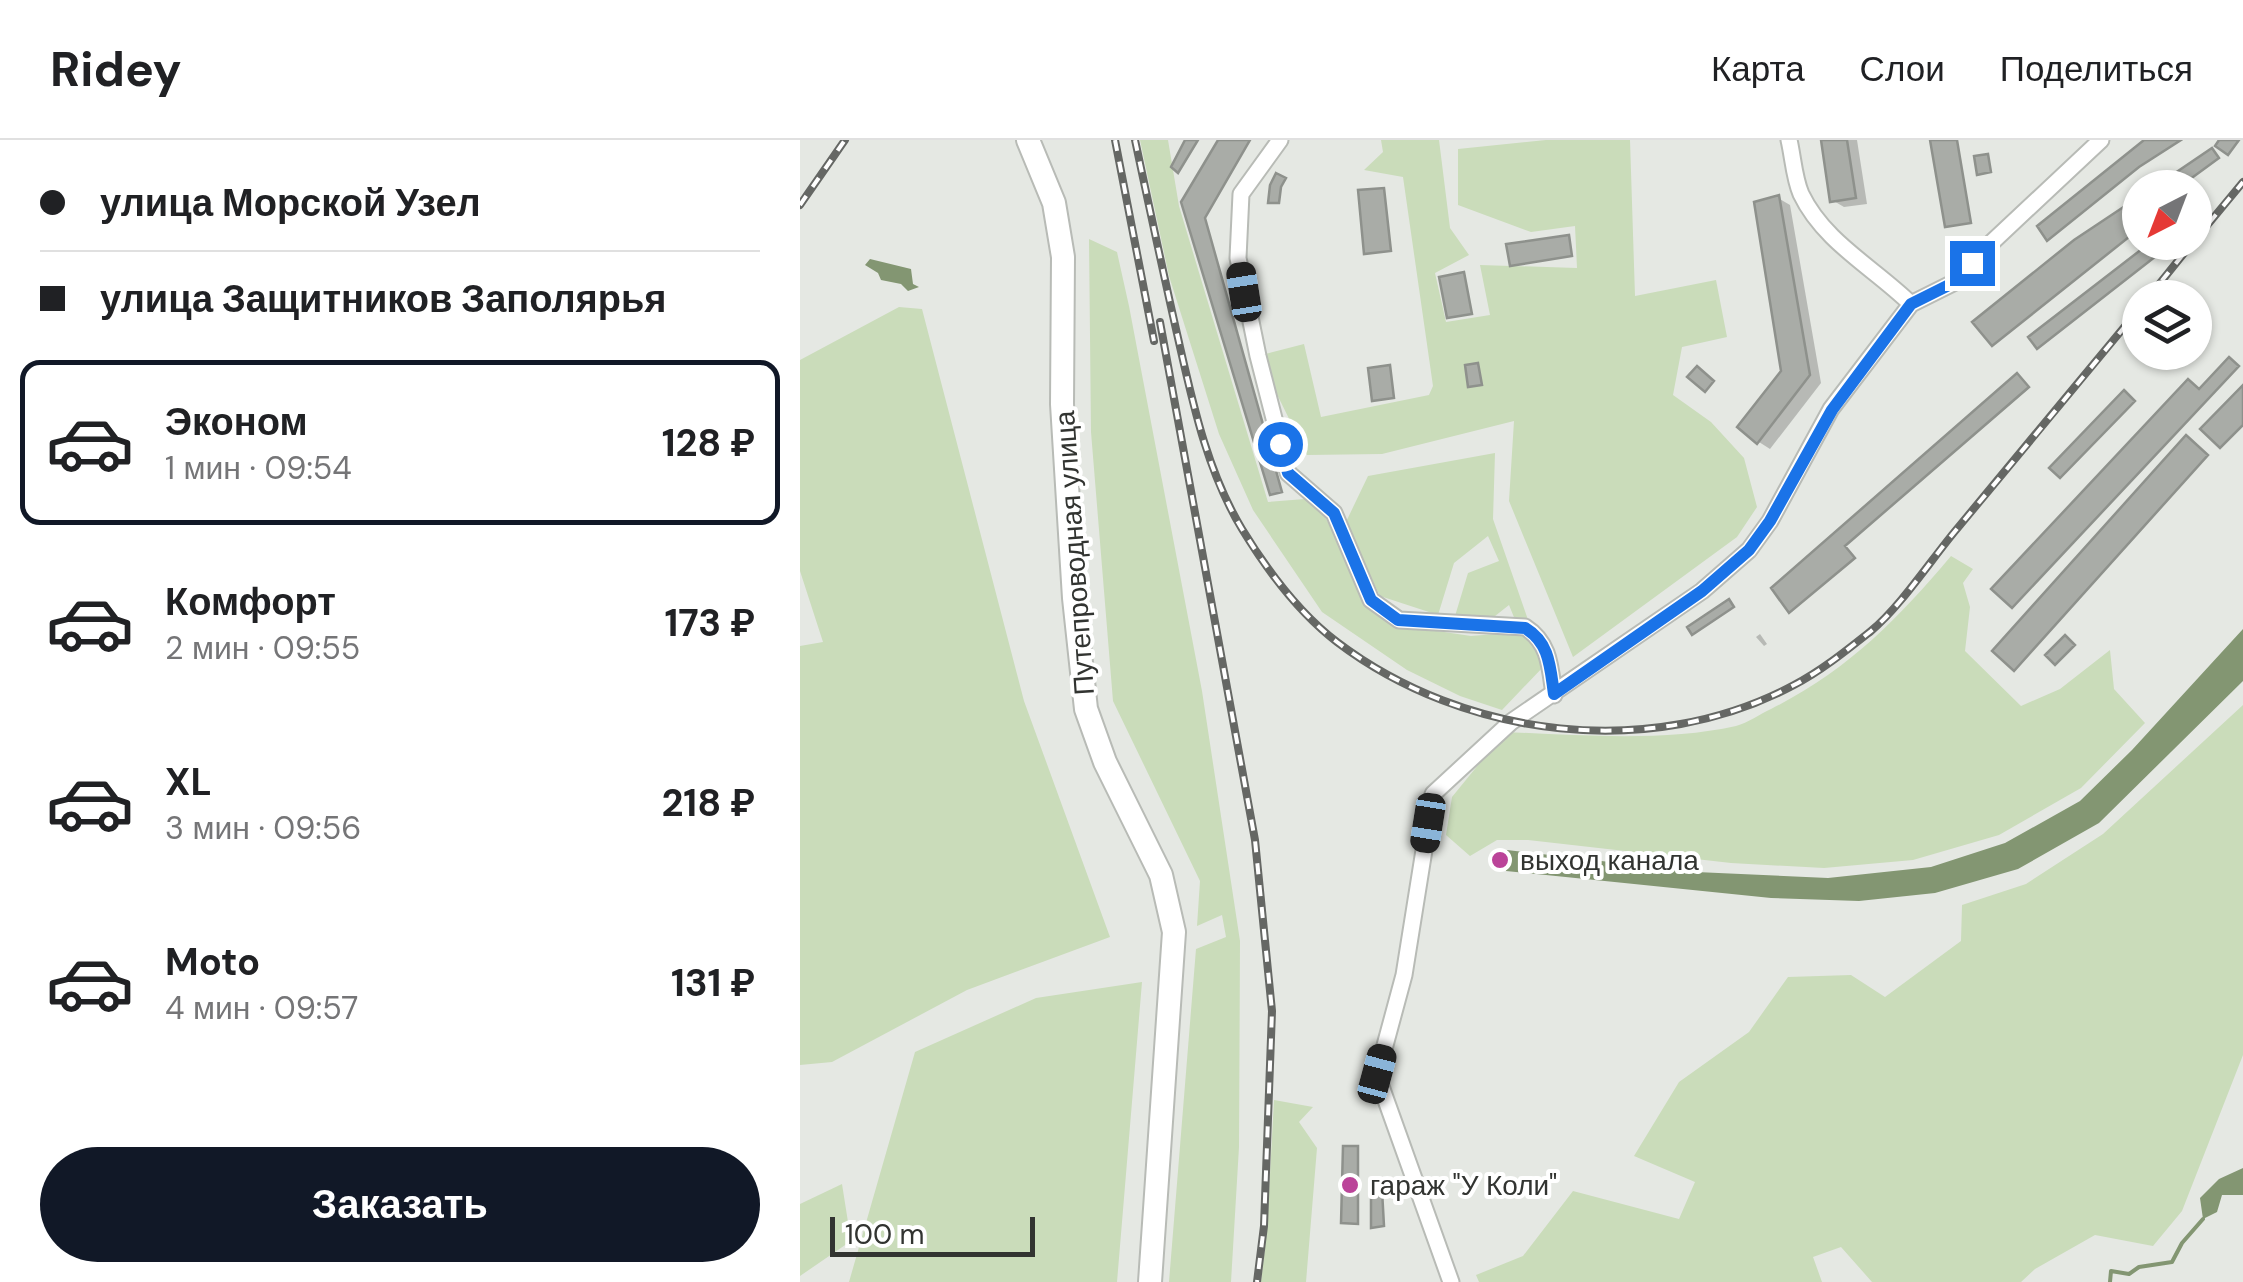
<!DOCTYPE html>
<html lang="ru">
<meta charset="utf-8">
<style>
:root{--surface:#fff;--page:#f6f6f6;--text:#202124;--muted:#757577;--line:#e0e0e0;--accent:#111827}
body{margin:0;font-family:"DM Sans",sans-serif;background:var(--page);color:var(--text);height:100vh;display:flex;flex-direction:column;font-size:38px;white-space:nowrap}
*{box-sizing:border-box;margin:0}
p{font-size:32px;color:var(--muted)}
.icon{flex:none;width:55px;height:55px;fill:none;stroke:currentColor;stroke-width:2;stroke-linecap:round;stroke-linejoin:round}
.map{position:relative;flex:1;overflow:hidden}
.panel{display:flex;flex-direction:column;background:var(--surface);width:800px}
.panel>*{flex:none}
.guide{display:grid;align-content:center;height:220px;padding:0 40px;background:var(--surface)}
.needle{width:65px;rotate:222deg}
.fabs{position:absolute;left:1322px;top:30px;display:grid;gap:20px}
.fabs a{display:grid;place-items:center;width:90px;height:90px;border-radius:50%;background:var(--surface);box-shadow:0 2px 8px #0004;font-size:50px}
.scale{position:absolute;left:30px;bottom:25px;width:205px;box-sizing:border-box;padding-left:10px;border:5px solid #323431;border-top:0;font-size:28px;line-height:35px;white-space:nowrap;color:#323431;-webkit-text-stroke:8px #fff;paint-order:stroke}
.end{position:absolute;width:45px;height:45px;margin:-22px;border:12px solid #1a73e8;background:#fff;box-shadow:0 0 0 5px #fff}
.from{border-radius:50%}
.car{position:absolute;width:30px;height:60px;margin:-30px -15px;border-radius:12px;box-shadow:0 0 8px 2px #0007;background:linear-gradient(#222 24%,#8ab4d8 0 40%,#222 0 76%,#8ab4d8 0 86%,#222 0)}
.guide b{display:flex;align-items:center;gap:35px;height:95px;font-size:38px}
.guide b+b{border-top:2px solid var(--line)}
.guide i{width:25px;height:25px;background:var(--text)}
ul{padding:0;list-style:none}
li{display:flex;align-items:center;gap:30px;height:165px;margin:0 20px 15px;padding:0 20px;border:5px solid transparent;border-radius:20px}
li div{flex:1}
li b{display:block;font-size:38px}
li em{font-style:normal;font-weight:700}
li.on{border-color:var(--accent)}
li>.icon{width:90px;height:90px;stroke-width:1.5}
.primary-button{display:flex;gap:20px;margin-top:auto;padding:20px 40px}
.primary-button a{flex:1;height:115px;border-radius:60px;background:var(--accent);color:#fff;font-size:40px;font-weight:700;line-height:115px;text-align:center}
header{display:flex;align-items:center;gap:60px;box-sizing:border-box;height:140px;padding:0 50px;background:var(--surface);border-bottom:2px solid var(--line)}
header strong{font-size:48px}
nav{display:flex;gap:55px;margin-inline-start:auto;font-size:35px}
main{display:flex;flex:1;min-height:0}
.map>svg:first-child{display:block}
.green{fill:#cadcba}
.water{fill:#839672}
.shadow{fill:#0003}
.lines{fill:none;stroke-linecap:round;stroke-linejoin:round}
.stream{stroke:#839672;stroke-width:4}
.building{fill:#a9aca7;stroke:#8e918c;stroke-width:2.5}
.minor-casing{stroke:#b8bbb6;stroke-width:19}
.secondary-casing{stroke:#b8bbb6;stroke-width:26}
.minor{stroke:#fff;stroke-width:15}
.secondary{stroke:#fff;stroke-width:22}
.rail-casing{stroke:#656764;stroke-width:8}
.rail{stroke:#fff;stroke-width:4;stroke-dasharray:11;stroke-linecap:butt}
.route{stroke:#1a73e8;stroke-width:12}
.poi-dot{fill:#b49;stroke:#fff;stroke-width:4}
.labels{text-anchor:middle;stroke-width:8;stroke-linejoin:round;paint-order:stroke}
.street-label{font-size:28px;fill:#323431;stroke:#fff}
.poi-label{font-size:28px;fill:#323431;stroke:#fff;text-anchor:start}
</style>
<header>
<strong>Ridey</strong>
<nav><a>Карта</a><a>Слои</a><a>Поделиться</a></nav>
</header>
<main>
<section class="panel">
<div class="guide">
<b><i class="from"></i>улица Морской Узел</b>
<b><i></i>улица Защитников Заполярья</b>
</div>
<ul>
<li class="on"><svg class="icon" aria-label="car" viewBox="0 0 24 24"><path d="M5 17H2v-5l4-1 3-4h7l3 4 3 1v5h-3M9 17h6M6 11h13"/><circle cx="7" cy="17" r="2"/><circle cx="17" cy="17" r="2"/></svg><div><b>Эконом</b><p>1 мин · 09:54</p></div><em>128 ₽</em></li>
<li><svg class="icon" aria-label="car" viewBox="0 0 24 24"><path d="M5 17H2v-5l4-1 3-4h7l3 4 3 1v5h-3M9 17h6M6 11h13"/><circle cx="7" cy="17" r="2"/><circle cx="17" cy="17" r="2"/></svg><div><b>Комфорт</b><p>2 мин · 09:55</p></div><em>173 ₽</em></li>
<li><svg class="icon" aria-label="car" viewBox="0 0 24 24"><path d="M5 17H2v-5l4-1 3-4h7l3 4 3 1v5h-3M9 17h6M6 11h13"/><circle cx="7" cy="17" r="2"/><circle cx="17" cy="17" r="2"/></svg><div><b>XL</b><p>3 мин · 09:56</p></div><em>218 ₽</em></li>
<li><svg class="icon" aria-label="car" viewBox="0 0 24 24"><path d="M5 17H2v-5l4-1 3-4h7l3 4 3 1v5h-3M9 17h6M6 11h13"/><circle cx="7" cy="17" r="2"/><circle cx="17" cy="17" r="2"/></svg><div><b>Moto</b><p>4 мин · 09:57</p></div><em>131 ₽</em></li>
</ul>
<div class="primary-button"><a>Заказать</a></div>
</section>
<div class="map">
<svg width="1443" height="1142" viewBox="0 0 1443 1142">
<rect width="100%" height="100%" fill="#e5e8e3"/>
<path class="green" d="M340,0H368L379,66L468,362L505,359L522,371L537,400L597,485L671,496L720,492L709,465L690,480L655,476L668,433L699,421L688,396L654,423L638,475L580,456L545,384L568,336L695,313L693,379L744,526L702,570L660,556L607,530L522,472L453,370L419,294L369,136Z
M581,0H639L650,88L669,115L635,133L646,182L690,175L680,125L777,128L775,86L731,92L658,65V9L746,0H830L835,156L916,140L927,197L882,207L873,255L911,282L944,318L957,367L937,397L773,517L709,361L714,281L582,314L507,315L458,216L504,204L521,277L629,255L633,246L603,37L564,30L583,12Z
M289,99L317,112L329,166L402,551L440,801L439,1007L431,1142H369L396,809L426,797L422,775L397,786L400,741L313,561L291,292Z
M99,167L122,169L224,561L310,797L167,850L32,922L0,925V506L23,502L0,431V220Z
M1151,416L1173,429L1163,443L1170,467L1165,511L1221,566L1260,549L1310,510L1314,549L1345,583L1281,648L1199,695L1113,720L1024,728L931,723L728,700H697L670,716L646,695L652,657L705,592C778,595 865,602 936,586C948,583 960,574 971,569C1048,530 1096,481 1151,416Z
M1443,565V915L1382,1071L1353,1106L1295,1095L1235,1129L1221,1142H1072L1041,1107L1013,1117L1022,1142H679L676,1135L723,1116L773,1051L879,1079L895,1042L834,1016L879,942L949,892L988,837L1051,835L1085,857L1161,801L1162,765L1226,744L1303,694Z
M342,842L317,1142H49L115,912L236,858Z
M474,960L513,967L499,982L517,1008L506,1142H461L467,1090Z
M42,1044L51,1101L0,1136V1064Z"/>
<path class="water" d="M70,119L111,129L113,144L119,147L108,151L101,144L81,140L78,133L65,125Z
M1443,489V541L1299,683L1218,729L1135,753L1059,761L971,758L706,731L707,710L896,732L1028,738L1131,727L1205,703L1280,661L1332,610Z
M1443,1028V1055H1422L1417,1072L1403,1079L1400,1058L1419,1039Z"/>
<path class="shadow" d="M1023,0H1057L1067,64L1044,67L1032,60Z
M978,58L990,65L1021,243L970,309L959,302L984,232Z
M1354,102H1374L1239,208L1231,198Z
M1218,237L1228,249L1044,407L1054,419L991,471L974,449Z
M1387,298L1407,316L1216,529L1195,511Z
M960,494L967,504L964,506L956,497Z"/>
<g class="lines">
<path class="stream" d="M1310,1142L1311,1131L1329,1134L1339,1127L1372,1122L1382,1103L1403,1079"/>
</g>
<path class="building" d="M385,0H398L378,33L371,27Z
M418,0H450L405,78L482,352L470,355L381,62Z
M1021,0H1047L1056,58L1030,62Z
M1130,0H1157L1171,83L1145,87Z
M1344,0H1381L1339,27L1247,101L1237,86Z
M1419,0H1439L1428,15L1415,6Z
M1412,8L1419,18L1378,48H1353Z
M1188,14L1191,32L1177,35L1174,16Z
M476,33L486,38L481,47L479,63H468L470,45Z
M584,48L591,111L564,114L558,50Z
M979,55L1010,235L957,304L937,287L981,231L954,62Z
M1340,56V74L1333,79L1339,89L1192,206L1172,182L1274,100Z
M769,95L772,116L710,126L706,104Z
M1351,102H1374L1237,209L1228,197Z
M664,132L672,174L647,178L639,137Z
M1429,217L1439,226L1212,468L1191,449L1388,239L1399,249Z
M678,223L682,245L668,247L665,225Z
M590,225L594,258L572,261L568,228Z
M897,226L914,241L905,252L887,237Z
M1217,233L1229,247L1045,406L1055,418L989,473L971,448Z
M1443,245V285L1420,308L1400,289Z
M1324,250L1335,261L1260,338L1249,328Z
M1386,295L1408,315L1214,531L1192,511Z
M929,459L934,467L892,495L887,487Z
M1265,495L1275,505L1255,525L1245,515Z
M543,1006H558V1084L541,1083Z
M582,1050L584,1086L571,1088V1051Z"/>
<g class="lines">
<g class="minor-casing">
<path id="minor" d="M480,0L441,54L438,118L458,216L488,333L534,373L571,460L599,480L725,487C750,503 750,527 754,555
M989,0C993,17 994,38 1001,54C1024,102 1073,127 1111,164
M651,1142L577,935L604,835L633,654L711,582L902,451L949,410L970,381L1031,269L1111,164L1155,142L1189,105L1301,0"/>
</g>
<g class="secondary-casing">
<path id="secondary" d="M228,0L254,63L263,117L262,264L274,458L286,569L305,622L361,735L374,792L350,1142"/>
</g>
<use href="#minor" class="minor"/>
<use href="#secondary" class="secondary"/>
<g class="rail-casing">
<path id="rail" d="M315,0L354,201
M335,0C349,66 363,132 378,198C393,264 407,331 442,389C467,430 499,473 537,502C665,599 852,621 994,545C1021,531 1047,510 1071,491C1100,467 1131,420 1156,390C1218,316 1279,242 1340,168
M0,65L45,0
M1395,100L1443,42
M1348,158L1393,102
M360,182L455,700L472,871L464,1086L457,1142"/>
</g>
<use href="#rail" class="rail"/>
</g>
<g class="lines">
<path class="route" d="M480,304L488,333L534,373L571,460L598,480L725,488C750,503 750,527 754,554L902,451L949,410L970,381L1032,270L1111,164L1155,142L1172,123"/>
</g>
<g class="poi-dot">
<circle cx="700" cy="720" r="10"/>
<circle cx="550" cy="1045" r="10"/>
</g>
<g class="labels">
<g class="street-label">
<text transform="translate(274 413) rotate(-94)" y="10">Путепроводная улица</text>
</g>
<g class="poi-label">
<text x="720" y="730">выход канала</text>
<text x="570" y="1055">гараж "У Коли"</text>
</g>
</g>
</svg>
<div class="fabs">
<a><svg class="needle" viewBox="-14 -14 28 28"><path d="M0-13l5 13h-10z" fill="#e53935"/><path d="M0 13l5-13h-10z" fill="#757577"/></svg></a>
<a><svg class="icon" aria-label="layers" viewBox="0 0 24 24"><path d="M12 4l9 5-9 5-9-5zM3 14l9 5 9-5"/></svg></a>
</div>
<div class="scale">100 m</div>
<i class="end from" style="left:480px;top:304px"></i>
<i class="end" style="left:1172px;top:123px"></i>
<i class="car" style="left:444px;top:152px;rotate:351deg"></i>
<i class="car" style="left:628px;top:683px;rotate:189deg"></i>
<i class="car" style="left:577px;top:934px;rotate:15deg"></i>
</div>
</main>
